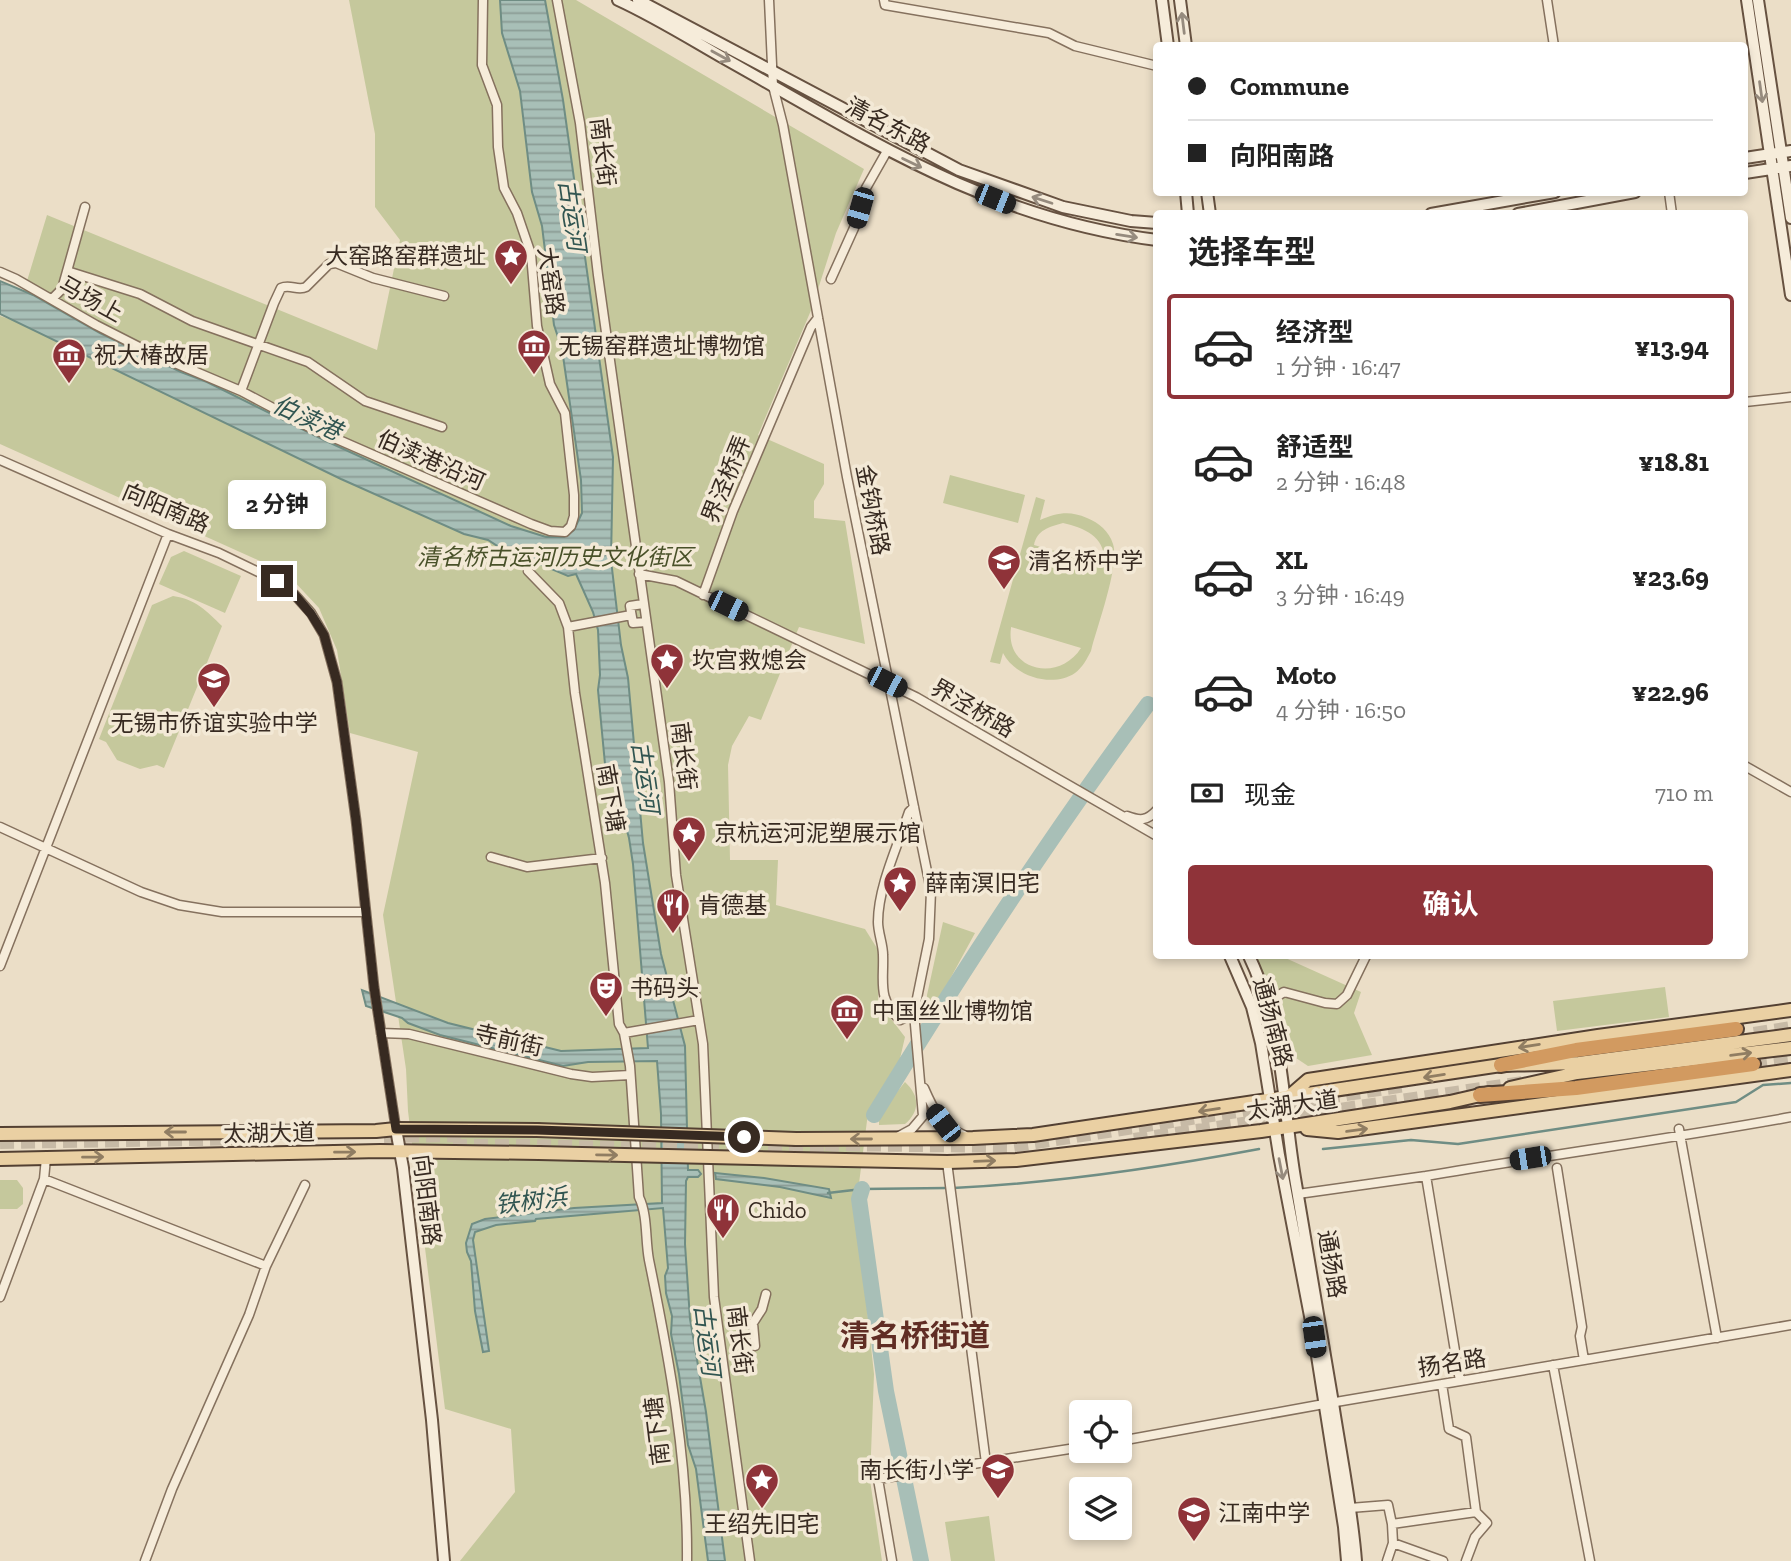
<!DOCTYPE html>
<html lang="zh">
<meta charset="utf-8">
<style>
:root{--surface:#fff;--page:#f6f6f6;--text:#222;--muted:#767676;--line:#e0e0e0;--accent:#8f3339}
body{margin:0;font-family:"Zilla Slab","Noto Sans SC",serif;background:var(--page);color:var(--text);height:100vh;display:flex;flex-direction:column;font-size:26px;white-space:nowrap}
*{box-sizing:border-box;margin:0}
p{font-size:23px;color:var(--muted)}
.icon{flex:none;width:38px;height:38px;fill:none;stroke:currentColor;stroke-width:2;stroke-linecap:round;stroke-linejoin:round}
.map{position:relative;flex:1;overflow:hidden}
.details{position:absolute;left:1153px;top:210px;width:595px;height:749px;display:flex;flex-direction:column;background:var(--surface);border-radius:7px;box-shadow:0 4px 10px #0003}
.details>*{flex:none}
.guide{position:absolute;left:1153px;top:42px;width:595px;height:154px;border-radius:7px;box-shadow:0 4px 10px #0003;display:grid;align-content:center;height:154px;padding:0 35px;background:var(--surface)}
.tools{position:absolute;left:1069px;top:1400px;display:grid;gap:14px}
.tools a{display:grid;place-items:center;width:63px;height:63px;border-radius:7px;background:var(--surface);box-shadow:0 4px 10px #0003;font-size:35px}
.end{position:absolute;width:32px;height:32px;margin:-16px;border:9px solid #372a21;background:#fff;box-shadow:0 0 0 4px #fff}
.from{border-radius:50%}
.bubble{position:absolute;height:49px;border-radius:7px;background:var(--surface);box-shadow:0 4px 10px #0003;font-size:23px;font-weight:700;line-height:49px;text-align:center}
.car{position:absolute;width:21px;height:42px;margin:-21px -10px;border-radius:9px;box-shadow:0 0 5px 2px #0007;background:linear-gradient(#222 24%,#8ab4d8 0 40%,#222 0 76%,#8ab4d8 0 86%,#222 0)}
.guide b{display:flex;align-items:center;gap:24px;height:66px;font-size:26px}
.guide b+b{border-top:2px solid var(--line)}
.guide i{width:18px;height:18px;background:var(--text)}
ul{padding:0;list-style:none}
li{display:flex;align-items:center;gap:21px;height:105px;margin:0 14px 10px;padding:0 21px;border:4px solid transparent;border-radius:7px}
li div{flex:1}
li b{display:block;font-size:26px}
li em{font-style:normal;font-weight:700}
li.on{border-color:var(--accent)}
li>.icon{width:63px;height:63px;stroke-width:1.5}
h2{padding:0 35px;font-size:32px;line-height:84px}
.pay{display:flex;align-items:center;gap:18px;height:77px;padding:0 35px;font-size:26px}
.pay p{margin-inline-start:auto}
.action{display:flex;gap:14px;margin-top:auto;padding:14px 35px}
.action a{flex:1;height:80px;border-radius:7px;background:var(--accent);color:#fff;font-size:28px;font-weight:700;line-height:80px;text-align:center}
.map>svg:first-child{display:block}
.green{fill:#c5c89c;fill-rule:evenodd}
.water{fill:url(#water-rules);stroke:#6f8d84;stroke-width:2}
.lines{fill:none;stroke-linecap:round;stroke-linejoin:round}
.stream{stroke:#6f8d84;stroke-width:2.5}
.river{stroke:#a8bfb7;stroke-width:16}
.highway-tunnel{stroke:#c7baa6;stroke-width:14;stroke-dasharray:14 7;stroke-linecap:butt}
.street-casing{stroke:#85715e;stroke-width:11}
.secondary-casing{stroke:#675241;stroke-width:14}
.primary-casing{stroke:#534032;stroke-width:16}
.highway-casing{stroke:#534032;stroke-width:18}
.street{stroke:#f6ecda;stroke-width:8}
.secondary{stroke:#f6ecda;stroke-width:10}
.primary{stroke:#ead0a3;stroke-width:12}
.highway{stroke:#d29a60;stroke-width:14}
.primary-bridge-casing{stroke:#534032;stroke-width:16;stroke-linecap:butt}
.primary-bridge{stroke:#ead0a3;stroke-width:12}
.oneway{stroke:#968b7e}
.oneway2{stroke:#907d62}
.route{stroke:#372a21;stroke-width:9}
.labels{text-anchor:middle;stroke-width:7;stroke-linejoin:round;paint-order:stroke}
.street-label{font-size:23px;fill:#372a21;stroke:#f3e9d6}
.poi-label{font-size:23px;fill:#372a21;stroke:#f3e9d6;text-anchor:start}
.park-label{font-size:23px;font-style:italic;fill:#495129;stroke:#f3e9d6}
.water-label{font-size:24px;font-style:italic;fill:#315551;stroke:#f3e9d6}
.district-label{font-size:30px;font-weight:bold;fill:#602d24;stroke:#f3e9d6}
</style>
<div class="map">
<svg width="1791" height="1561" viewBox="0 0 1791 1561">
<defs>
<pattern id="water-rules" width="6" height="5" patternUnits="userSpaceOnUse" patternTransform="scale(1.75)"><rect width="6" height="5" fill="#a8bfb7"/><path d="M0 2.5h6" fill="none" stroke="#8a9b94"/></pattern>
</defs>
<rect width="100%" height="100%" fill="#ebdec7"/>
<path class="green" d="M349,0H576L864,169L836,233L812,308L758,435L824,464V484L814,501V518L845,521L865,644L799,627L761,720L749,716L732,746L728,765L730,860H778L776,905L865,929L880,953L878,1002L905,1037L899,1063L868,1113L856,1207L874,1374L870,1480L882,1561H460L515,1492L511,1429L445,1409L408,1111L406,1069L383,915L418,752L350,733L337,650L319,608L290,577L260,561L0,444V316L12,320L27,281L47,215L377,350L400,240L375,207V134Z
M950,475L1025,495L1018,523L943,503Z
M1036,497L1045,500L1040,520C1057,513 1069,510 1087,518C1099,523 1109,531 1113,544C1120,566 1097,626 1091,651C1087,659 1082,668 1075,673C1053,688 1015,677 1003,653L1000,664L990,662ZM1063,523C1086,528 1107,538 1104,565L1034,545C1037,530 1049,527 1063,523ZM1011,628V627L1081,648C1059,683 1005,671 1011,628Z
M184,551L241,576L225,613L159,584L171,557Z
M173,596C195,599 207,611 222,626L164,768L157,765L140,769L117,760L106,742L99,739L152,605Z
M943,922L975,933L943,992L928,1013L927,995Z
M1255,956H1281L1361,992L1354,1013L1372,1055L1308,1066L1290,1054L1278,1015Z
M1665,987L1669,1017L1557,1031L1553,1001Z
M905,1082C920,1096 920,1111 905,1124L879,1125V1114Z
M0,1180H17L23,1188V1204L17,1209H0Z
M989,1516L995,1561H951L945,1522Z"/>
<path class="water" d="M500,0H545L563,100L613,457L611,560L621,645L628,678L643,843L661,954L685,1046L688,1170H698L701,1174L698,1177H688L686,1181L685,1244L690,1319L706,1412L725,1561H708L696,1469L688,1445L679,1374L671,1334L672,1316L666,1293L665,1276L668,1268L663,1208L536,1219L535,1221L496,1225L475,1232L473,1240L489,1351L483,1352L475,1311L471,1261L467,1252L466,1243L472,1224L485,1219L574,1208L662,1203L661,1114L657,1061L588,1062L563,1066L440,1035L408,1023L402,1018L366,1006L362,990L448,1023L561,1051L648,1048L633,864L629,838L615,789L605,764L598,690L600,675L598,630L593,612L576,574L568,576L499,547L488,540L464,534L341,479L0,314V281L33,295L100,333L181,372L207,382L324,440L511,526L546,537H564L574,530L582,513L581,480L562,349L554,325L542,226L532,192L520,91L502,33Z
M715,1173L764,1178L829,1189L831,1198L780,1187L716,1179Z"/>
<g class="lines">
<path class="stream" d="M1323,1149L1411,1140L1458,1144L1736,1102L1763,1085L1791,1083
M953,1188C1056,1183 1158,1168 1259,1149
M828,1193L862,1189L947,1188"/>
<path class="river" d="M874,1115C960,974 1050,836 1148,704
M862,1189L859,1199L886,1391L921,1561"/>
<path class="highway-tunnel" d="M1754,1034L1791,1028
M1753,1064L1791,1059
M384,1136L465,1135
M1134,1140L1523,1083
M0,1142L262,1138
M825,1144L1011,1146L1405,1085
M453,1146H529L838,1153"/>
<g class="street-casing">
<path id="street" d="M557,0L580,123L598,275L669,782L676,875L703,1044L714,1297L750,1561
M769,0L773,86L783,125L847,477L931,891L929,939L914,1013L923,1116L912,1129L899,1136
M884,0L885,5L1049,33L1075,46L1157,66
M1547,0L1554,46
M1669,192L1672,214
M67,271L140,294L192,321L308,362L365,401L442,427
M0,272L16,279L96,325L149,352L241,391L307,426L531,524L550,531L565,532L571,526L574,516V495L565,413L550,384L537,326L531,254L517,213L504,188L498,147L497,105L482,65L483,0
M831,279L854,228L866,188L887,151
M52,299L62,289L85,207
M241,391L274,303L281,288C290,284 298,291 306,287L329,264L336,263L373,278L444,296
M1745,402L1791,397
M0,460L168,534L219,553L277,581L294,594L311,613L324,635L337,682L356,820L374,987L396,1129
M528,571L559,603L568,627L575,693L605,883L619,1024L624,1033L630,1066L639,1197C648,1216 645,1239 649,1260C669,1358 688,1460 687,1561
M639,574L676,581L916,697L1157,836
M703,595L733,511L811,327L818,318
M643,604L630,606L633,623L646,622
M568,627L631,615
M1745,766L1791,792
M1127,816C1140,821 1147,821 1157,810
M0,827L141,892L179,905L222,912H364
M491,857L527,867L602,858
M0,966L168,534
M1268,1002L1284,992L1325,1003L1337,1004L1347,995L1366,956
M914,1013L900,1020C877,998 884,983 883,955C883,944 878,933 878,922C878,887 898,845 909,812L914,807
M381,1033L409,1034L571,1074L592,1077L630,1075
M624,1033L699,1020
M924,1088C933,1109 941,1126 964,1135
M1679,1129L1717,1338
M947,1162L986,1463
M1557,1168L1582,1327L1580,1336L1584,1360
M1426,1176C1548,1155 1670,1139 1791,1117
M44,1179L266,1266
M1298,1194L1426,1176L1460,1381
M0,1297L44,1179L46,1158
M755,1346L753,1323L762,1309L766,1294
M1553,1365L1590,1561
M1120,1441L1324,1404L1791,1325
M1350,1508L1388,1505L1392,1524L1476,1512L1466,1437L1449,1429L1442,1384
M1393,1543L1443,1561
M145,1561L172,1489L249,1315L266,1266L305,1185
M892,1561L878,1479L1082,1447
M1387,1561L1393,1543L1392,1524
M1466,1561L1475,1537L1487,1523L1476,1512"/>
</g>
<g class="secondary-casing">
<path id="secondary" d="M618,0C653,16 687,37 720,56C865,137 988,219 1157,240
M638,0L959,170L1063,207L1131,221L1157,223
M1162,0L1168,46
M1180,0L1186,46
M1747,0L1791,295
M1758,0L1791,218
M1745,158L1791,151
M1745,173L1791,166
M1186,192L1188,214
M1207,192L1210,214
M1431,214L1555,192
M1518,214L1635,192
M1230,956L1252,1007L1261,1043L1279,1155L1314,1337L1344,1527L1347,1561
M1249,956C1284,1029 1282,1100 1295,1178C1308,1253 1321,1328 1333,1403C1341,1456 1352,1508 1356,1561
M396,1129L403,1168L432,1420L444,1561"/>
</g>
<g class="primary-casing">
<path id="primary" d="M1510,1088L1577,1073L1791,1048
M1286,1099L1308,1080L1598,1036L1791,1010
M1307,1129L1338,1132L1791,1070
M0,1134L376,1131L396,1129L537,1130
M796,1139L973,1138L1033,1135L1501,1065L1579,1063L1791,1035
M0,1159L380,1151L539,1153
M794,1159L947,1162L1016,1160L1261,1131L1450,1102L1489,1093"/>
</g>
<g class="highway-casing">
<path id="highway" d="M1501,1065L1576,1050L1736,1029
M1480,1095L1576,1088L1753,1064"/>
</g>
<use href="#street" class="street"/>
<use href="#secondary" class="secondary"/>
<use href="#primary" class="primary"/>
<use href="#highway" class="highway"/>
<g class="primary-bridge-casing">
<path id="primary-bridge" d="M537,1130L796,1139
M539,1153L794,1159"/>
</g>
<use href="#primary-bridge" class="primary-bridge"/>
</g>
<defs><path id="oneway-shaft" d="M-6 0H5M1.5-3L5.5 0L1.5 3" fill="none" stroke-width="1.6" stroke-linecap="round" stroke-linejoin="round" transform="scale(1.75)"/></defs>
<g class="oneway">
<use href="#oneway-shaft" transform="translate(1183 23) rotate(-97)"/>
<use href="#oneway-shaft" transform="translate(721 56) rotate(29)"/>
<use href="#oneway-shaft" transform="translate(1761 92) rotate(82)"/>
<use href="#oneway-shaft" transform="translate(912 163) rotate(26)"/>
<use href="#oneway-shaft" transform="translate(1042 200) rotate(-162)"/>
<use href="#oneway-shaft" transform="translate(1127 236) rotate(9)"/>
<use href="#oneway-shaft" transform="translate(1281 1169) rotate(79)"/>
</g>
<g class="oneway2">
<use href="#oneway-shaft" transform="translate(1529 1046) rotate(171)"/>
<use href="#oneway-shaft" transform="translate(1741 1054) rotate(-7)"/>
<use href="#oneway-shaft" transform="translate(1434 1076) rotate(171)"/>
<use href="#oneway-shaft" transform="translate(1209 1110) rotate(171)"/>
<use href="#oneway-shaft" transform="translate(1357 1130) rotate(-8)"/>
<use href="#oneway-shaft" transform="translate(175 1132) rotate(180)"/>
<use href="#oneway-shaft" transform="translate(861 1139) rotate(180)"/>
<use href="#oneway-shaft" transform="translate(345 1152) rotate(-1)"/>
<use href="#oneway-shaft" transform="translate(607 1155) rotate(1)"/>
<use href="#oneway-shaft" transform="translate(93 1157) rotate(-1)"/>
<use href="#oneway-shaft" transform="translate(985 1161) rotate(-2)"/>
</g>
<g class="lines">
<path class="route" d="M277,581L294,594L311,614L324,635L337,682L356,820L374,987L396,1129L537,1130L744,1137"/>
</g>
<defs>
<g id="sight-pin" transform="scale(1.75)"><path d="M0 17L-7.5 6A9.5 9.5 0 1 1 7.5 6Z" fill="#8f3339" stroke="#f3e9d6"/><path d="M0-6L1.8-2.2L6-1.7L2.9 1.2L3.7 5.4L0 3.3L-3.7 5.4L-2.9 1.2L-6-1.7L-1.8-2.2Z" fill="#fff"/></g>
<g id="museum-pin" transform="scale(1.75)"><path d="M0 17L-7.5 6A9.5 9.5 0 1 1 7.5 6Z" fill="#8f3339" stroke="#f3e9d6"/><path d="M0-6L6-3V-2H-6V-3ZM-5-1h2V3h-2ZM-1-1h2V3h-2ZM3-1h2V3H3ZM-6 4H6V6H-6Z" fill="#fff"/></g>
<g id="school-pin" transform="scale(1.75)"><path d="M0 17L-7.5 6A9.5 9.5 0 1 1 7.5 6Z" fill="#8f3339" stroke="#f3e9d6"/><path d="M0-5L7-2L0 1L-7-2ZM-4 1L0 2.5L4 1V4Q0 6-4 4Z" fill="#fff"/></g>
<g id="restaurant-pin" transform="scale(1.75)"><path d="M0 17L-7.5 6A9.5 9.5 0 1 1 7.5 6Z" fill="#8f3339" stroke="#f3e9d6"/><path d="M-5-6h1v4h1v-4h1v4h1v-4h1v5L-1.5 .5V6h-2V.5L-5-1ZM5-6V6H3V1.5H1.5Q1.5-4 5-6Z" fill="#fff"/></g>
<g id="theatre-pin" transform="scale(1.75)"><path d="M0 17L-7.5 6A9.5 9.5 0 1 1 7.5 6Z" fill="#8f3339" stroke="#f3e9d6"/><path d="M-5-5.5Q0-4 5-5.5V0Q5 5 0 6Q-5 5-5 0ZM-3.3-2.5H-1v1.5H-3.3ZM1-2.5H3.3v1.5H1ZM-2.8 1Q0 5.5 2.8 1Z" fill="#fff"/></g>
</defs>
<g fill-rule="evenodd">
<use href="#sight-pin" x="511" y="256"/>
<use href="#museum-pin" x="534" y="346"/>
<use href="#museum-pin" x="69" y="355"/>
<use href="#school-pin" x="1004" y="561"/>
<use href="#sight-pin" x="667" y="660"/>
<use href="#school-pin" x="214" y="679"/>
<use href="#sight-pin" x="689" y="833"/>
<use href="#sight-pin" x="900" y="883"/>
<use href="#restaurant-pin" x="673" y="905"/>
<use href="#theatre-pin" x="606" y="988"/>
<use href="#museum-pin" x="847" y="1011"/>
<use href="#restaurant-pin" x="723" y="1210"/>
<use href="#school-pin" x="998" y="1470"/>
<use href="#sight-pin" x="762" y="1480"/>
<use href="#school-pin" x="1194" y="1513"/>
</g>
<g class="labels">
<g class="street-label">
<text transform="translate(888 125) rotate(28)" y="8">清名东路</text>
<text transform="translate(603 152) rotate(83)" y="8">南长街</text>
<text transform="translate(551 281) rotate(82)" y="8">大窑路</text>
<text transform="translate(91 299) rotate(29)" y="8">马场上</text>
<text transform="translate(431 460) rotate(24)" y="8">伯渎港沿河</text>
<text transform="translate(726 479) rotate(-68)" y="8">界泾桥弄</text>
<text transform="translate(166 508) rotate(23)" y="8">向阳南路</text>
<text transform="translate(873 510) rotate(79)" y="8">金钩桥路</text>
<text transform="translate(973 708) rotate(30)" y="8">界泾桥路</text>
<text transform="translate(684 756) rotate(83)" y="8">南长街</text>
<text transform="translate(611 798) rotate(80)" y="8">南下塘</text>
<text transform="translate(1273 1022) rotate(75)" y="8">通扬南路</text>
<text transform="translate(509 1040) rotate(13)" y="8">寺前街</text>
<text transform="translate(1292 1105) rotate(-8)" y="8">太湖大道</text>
<text transform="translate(269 1133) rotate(-1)" y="8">太湖大道</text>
<text transform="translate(427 1200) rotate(83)" y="8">向阳南路</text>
<text transform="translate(1332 1264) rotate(80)" y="8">通扬路</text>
<text transform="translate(740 1340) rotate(83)" y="8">南长街</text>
<text transform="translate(1452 1363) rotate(-9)" y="8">扬名路</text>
<text transform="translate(657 1431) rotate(-97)" y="8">南下塘</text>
</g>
<g class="poi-label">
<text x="486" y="264" text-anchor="end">大窑路窑群遗址</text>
<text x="558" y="354">无锡窑群遗址博物馆</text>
<text x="94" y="363">祝大椿故居</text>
<text x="1028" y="569">清名桥中学</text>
<text x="692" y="668">坎宫救熄会</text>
<text x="214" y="731" text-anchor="middle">无锡市侨谊实验中学</text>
<text x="714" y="841">京杭运河泥塑展示馆</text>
<text x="925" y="891">薛南溟旧宅</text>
<text x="698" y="913">肯德基</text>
<text x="630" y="996">书码头</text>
<text x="872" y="1019">中国丝业博物馆</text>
<text x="748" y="1218">Chido</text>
<text x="974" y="1478" text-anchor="end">南长街小学</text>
<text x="1218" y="1521">江南中学</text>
<text x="762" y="1532" text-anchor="middle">王绍先旧宅</text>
</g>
<g class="park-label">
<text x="555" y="565">清名桥古运河历史文化街区</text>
</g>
<g class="water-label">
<text transform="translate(572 215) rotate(82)" y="8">古运河</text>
<text transform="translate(307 418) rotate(25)" y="8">伯渎港</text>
<text transform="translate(645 777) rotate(82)" y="8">古运河</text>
<text transform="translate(531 1201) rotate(-7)" y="8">铁树浜</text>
<text transform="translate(707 1340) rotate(83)" y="8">古运河</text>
</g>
<g class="district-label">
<text x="915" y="1346">清名桥街道</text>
</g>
</g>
</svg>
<div class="tools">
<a><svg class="icon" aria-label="locate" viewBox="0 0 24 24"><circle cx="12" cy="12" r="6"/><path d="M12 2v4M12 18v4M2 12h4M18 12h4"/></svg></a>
<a><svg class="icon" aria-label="layers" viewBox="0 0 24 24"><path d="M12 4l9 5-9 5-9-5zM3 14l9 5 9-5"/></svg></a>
</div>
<i class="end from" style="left:744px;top:1137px"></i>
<i class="end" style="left:277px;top:581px"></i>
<div class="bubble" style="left:228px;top:480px;width:98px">2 分钟</div>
<i class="car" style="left:995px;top:199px;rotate:112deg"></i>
<i class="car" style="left:860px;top:208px;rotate:196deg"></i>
<i class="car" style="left:728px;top:606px;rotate:116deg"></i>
<i class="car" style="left:887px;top:682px;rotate:117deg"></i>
<i class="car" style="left:943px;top:1123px;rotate:322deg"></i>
<i class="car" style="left:1530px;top:1158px;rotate:261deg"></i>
<i class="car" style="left:1314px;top:1337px;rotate:172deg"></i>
<div class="guide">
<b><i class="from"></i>Commune</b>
<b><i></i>向阳南路</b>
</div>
<section class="details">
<h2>选择车型</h2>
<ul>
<li class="on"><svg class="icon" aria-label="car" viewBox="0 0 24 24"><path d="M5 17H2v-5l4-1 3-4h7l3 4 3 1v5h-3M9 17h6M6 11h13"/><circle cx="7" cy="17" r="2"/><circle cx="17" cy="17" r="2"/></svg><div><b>经济型</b><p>1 分钟 · 16:47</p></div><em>¥13.94</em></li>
<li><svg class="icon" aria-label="car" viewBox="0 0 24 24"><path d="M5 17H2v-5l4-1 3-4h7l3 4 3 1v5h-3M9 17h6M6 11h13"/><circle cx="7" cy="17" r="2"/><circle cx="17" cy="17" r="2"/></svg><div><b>舒适型</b><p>2 分钟 · 16:48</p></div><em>¥18.81</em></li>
<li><svg class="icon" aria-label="car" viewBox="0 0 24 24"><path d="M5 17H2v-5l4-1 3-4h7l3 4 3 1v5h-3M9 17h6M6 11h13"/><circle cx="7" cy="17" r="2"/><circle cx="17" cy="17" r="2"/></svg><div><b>XL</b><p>3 分钟 · 16:49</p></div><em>¥23.69</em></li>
<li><svg class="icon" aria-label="car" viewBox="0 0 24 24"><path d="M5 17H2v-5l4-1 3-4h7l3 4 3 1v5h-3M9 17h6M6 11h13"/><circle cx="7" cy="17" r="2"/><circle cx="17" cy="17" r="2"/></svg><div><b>Moto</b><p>4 分钟 · 16:50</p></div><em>¥22.96</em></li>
</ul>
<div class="pay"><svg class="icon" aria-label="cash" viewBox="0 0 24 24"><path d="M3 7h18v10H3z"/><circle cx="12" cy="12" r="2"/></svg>现金<p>710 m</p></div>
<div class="action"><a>确认</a></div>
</section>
</div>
